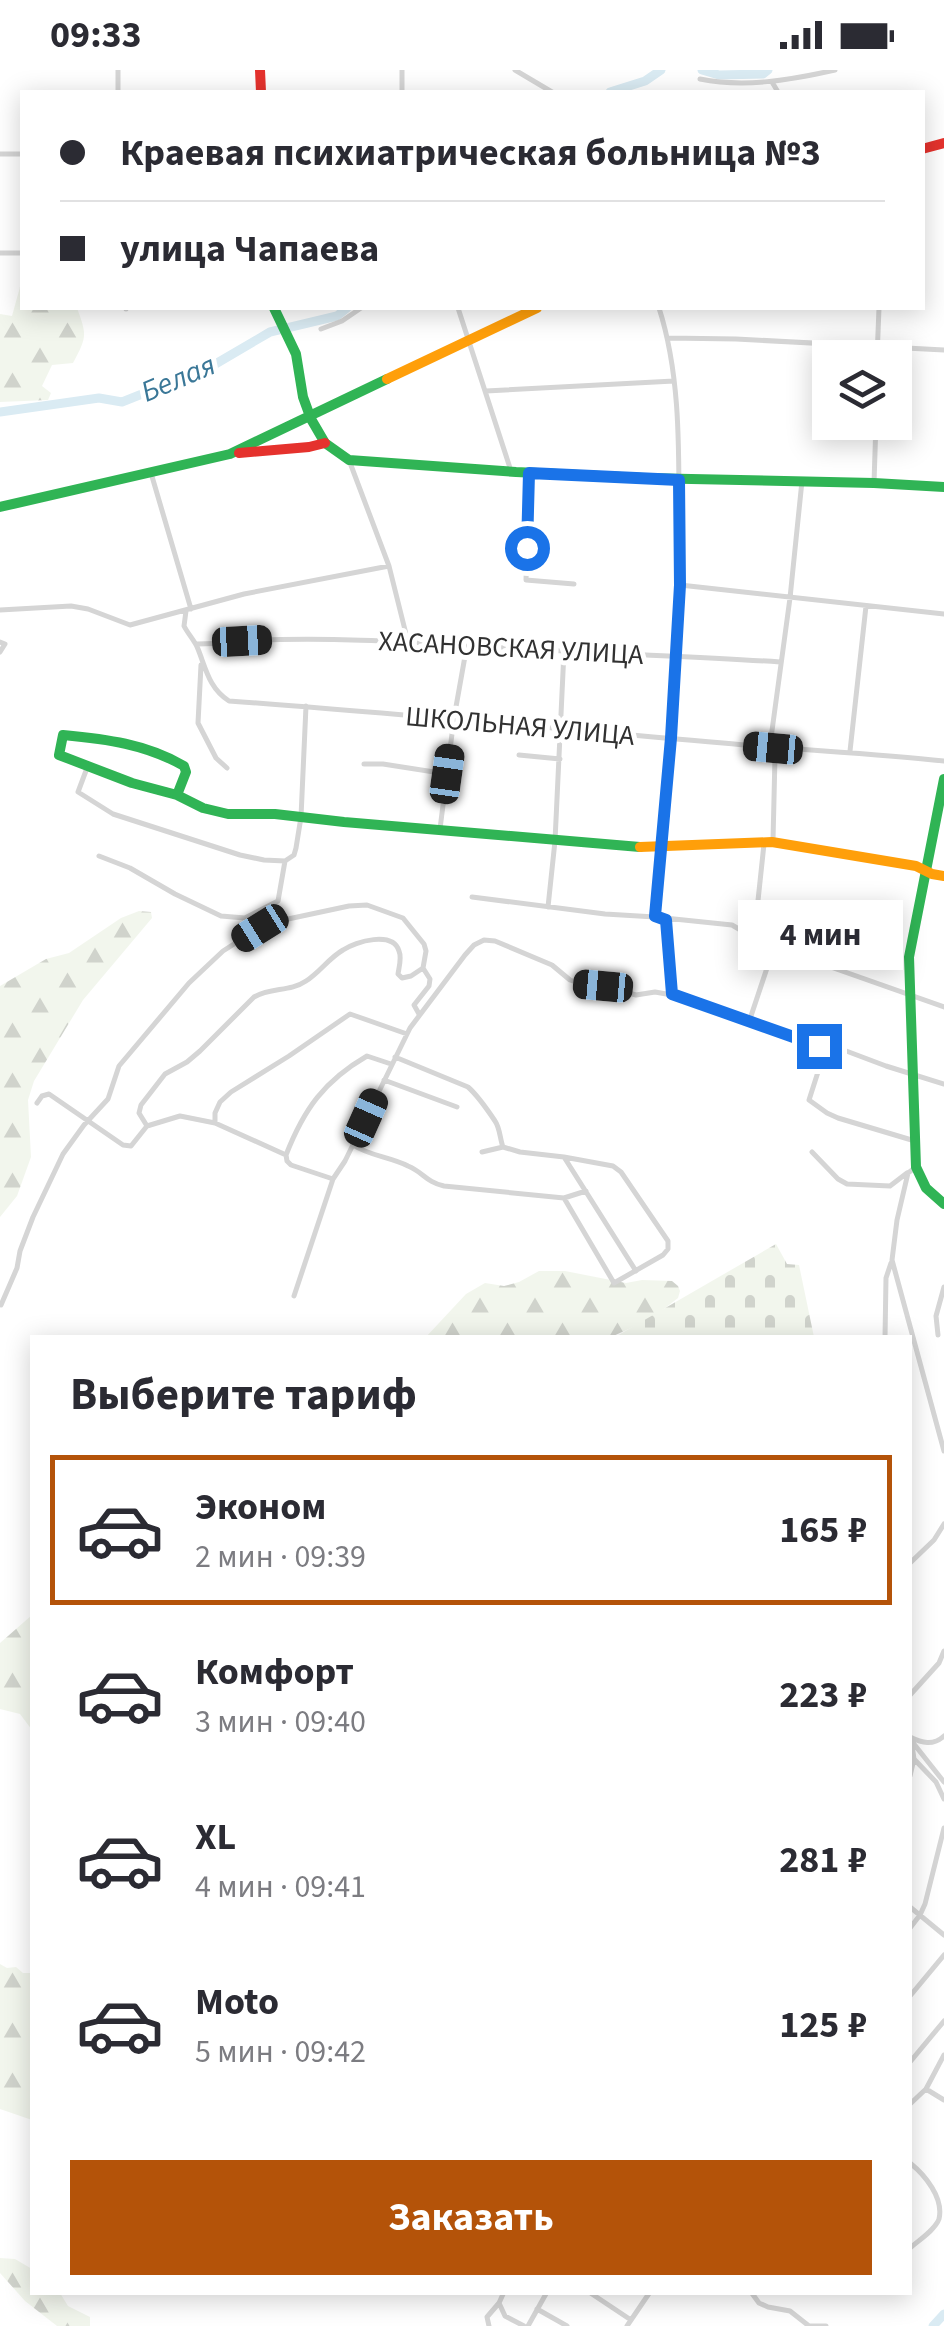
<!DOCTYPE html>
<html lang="ru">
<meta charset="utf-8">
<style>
:root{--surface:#fff;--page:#f2f2f3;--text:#2b2b33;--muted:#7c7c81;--line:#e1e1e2;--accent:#b45309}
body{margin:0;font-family:"Source Sans 3",sans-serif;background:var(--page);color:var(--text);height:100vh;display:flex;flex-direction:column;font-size:38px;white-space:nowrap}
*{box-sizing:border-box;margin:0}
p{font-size:32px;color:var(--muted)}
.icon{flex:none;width:55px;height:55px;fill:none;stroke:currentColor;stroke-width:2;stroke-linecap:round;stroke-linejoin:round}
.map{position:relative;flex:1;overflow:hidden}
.details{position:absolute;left:30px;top:1265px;width:882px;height:960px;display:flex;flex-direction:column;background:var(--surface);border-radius:0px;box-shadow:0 5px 25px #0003}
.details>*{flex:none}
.guide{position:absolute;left:20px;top:20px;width:905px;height:220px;border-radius:0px;box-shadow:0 5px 25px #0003;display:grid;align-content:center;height:220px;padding:0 40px;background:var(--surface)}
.fabs{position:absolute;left:812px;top:270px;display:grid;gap:20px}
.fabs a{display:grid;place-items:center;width:100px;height:100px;border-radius:0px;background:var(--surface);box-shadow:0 5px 25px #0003;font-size:50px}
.end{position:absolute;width:45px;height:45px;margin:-22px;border:12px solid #1a73e8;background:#fff;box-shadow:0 0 0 5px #fff}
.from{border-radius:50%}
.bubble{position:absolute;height:70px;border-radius:0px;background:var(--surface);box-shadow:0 5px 25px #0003;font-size:32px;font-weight:700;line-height:70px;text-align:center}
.car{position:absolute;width:30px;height:60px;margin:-30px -15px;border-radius:12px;box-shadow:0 0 8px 2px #0007;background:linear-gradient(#222 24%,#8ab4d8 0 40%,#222 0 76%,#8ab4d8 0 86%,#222 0)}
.guide b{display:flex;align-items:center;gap:35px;height:95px;font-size:38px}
.guide b+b{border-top:2px solid var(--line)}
.guide i{width:25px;height:25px;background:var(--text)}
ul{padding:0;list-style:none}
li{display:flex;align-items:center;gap:30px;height:150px;margin:0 20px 15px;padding:0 20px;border:5px solid transparent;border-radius:0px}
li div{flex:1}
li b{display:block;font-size:38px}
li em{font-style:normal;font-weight:700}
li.current{border-color:var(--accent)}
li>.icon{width:90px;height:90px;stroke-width:1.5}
h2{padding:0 40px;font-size:45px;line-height:120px}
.primary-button{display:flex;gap:20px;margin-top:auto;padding:20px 40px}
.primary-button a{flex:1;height:115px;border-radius:0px;background:var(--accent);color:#fff;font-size:40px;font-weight:700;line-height:115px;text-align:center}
.status{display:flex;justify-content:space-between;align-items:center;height:70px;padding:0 50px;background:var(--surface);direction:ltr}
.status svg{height:28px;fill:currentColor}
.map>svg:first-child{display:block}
.forest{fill:url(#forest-firs)}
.cemetery{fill:url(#cemetery-stones)}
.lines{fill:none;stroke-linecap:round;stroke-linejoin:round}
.river{stroke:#daebf3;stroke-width:9}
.street{stroke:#d5d5d5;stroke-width:5}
.fast{stroke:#30b455;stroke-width:10}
.slow{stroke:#ff9f0a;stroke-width:10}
.jam{stroke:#e5322d;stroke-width:10}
.route{stroke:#1a73e8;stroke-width:12}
.labels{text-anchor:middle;stroke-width:10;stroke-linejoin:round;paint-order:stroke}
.street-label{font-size:28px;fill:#313131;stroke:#fff}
.water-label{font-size:30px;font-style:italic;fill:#3a7797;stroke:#fff}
</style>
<div class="status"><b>09:33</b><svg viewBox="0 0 49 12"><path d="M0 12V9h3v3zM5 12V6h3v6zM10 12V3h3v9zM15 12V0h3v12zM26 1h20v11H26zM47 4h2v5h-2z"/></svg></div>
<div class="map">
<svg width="944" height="2256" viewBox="0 0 944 2256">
<defs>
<pattern id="forest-firs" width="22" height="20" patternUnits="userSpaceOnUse" patternTransform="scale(2.5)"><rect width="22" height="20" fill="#f2f6ed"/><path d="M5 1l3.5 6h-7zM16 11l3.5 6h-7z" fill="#d0d3cc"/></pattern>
<pattern id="cemetery-stones" width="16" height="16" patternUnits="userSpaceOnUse" patternTransform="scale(2.5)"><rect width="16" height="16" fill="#f2f6ed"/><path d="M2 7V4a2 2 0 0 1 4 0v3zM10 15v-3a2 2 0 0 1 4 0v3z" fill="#d0d3cc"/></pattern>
</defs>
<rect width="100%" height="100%" fill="#fff"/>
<path class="forest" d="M20,217L22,218V238H77C87,265 87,267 73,293L52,295L42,316L51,323L48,330L0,332V244L12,246Z
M139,841L151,842L152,848L83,930L34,1011L28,1030L31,1087L17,1126L0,1147V916L46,889L69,883L121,848Z
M539,1201H565L626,1213L642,1210L672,1211L678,1216L680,1221L678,1228L651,1249L611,1267L425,1268L466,1224L485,1213L504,1216L519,1212Z
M32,1545V1660L20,1644L0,1639V1573Z
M0,1894L7,1898L16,1897L23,1903H32V2050L0,2039Z
M0,2188L15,2189L32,2199V2222L60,2223L68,2236L90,2247V2256H57L25,2231L0,2203Z"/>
<path class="cemetery" d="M776,1174L787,1194L799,1195L814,1267H615Z"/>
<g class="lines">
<path class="river" d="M702,0L719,5L763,4L768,0
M610,22L645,11L661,0
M0,342L99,328L122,332L212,296L270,262L337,246L347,238
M933,2256L944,2244"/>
<path class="street" d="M118,0V22
M402,0V22
M515,0L552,22
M700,9C745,18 790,10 835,0
M772,12L778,22
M0,84H22
M0,183H22
M126,238V239
M458,238L511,401
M321,259L342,251L361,238
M668,268L736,269L944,280
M877,288L879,238
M486,321L674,311
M349,390L389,496L408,572
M151,403L191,539
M529,403L526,510L574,514
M874,413L876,352
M680,515L944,544
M0,540L71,536L88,539L130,555L244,524L389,496
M186,541L184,556C188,564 195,571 198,579C206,599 209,618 229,631C394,643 558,659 723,673C797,680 871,683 944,691
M241,571C349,565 457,576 565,581C637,585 708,587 780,592
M0,572L5,574L0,582
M197,574L232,573
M201,595L198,653L216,688L227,698
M850,681L866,536
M519,685L560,689
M364,694H383L447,704
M87,698L78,722L113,744L240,785L264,790L285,791
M440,759L454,648L467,575
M773,771L775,686L771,668L790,528L802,411
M99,786L130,798L175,824L221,846L245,848L278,831L285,791
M285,791L294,785L296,778L301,747L306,636
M472,827L605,844L655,847L732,855L754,868L774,877L944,937
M548,837L555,771L564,581
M655,847C667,709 680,572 679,434C679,369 679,300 659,238
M667,849L672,925
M754,868L764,774
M749,952L774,877
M826,977L809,1030L827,1043L838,1048L915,1071
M395,987L468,1017C476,1024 489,1042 495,1051C500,1058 500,1069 503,1077
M384,1010L457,1037
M37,1033L42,1026L49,1024L123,1075L131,1076L147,1056L139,1043L141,1035L165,1004L187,992L200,981L254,927C271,917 290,922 306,911C320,902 329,888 343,880C356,871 393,861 399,881C402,888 399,897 398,904L402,908L411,906L423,898
M215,1053V1043L220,1032L231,1022L289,986L350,944L407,964
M147,1056L180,1046L215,1053L286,1085L287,1091L291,1095L333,1109
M353,1075C370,1086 390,1087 408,1096C423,1102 426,1112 444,1116L564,1128L586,1121
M482,1082L503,1077L520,1082L564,1087
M812,1082L838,1109L847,1114L890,1116L907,1103
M286,1085C304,1039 324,1011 367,986L391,994
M916,1097L908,1103L897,1150L892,1190L944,1381
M564,1128L614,1213L663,1185L668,1179V1171L621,1102L613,1096L564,1087L636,1201
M294,1226L333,1109L345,1091L410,958L465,885L474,875L484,870L495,871L552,895L570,910L582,914L603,916L636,925L655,922L672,925L819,976H833L886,996L944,1014
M1,1235L17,1198L20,1181L33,1147L63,1084L84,1055L108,1029L119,996L189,913L223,881L259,858L274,852L349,836L367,835L403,848L424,874L426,881L423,898L430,909L429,916L414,935L419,944
M938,1265L936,1246L944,1217
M885,1268L886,1208L891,1193
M910,1493L934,1470L944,1454
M910,1625L939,1593L944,1581
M910,1667C922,1673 933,1676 944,1666
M910,1669L944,1712
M914,1689L936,1712L944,1729
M910,1706L914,1689L912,1675
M910,1837L944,1865
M910,1858L920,1845L925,1834L944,1758
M910,1926L944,1885
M910,1992L944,1951
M926,2019L944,2030
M910,2034L926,2019L944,1985
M910,2093C925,2105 944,2128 939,2149C935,2160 919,2170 910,2178
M589,2222L631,2250
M751,2222L759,2233L768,2237L790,2241L809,2256H826
M499,2233L505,2246L524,2256
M537,2239L567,2256
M489,2256L487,2247L499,2233L504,2222
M528,2256L547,2222
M627,2256L650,2222"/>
<path class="fast" d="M274,238L296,284L303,327L311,349L325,373L349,390L516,402L643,408L874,413L944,417
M0,437L230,384L387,309
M944,709L909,887L916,1097L926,1118L944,1134
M177,725L186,702L184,696C146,674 106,669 63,665L59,685L132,713L177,725L203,738L228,744H275L344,752L640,777"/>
<path class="slow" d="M387,309L537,238
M640,777L772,772L916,796L932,804L944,806"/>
<path class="jam" d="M260,0L261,22
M922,79L944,73
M239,383L309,377L325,373"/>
</g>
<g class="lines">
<path class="route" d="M527,478L529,403L679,410L680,515L671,668L655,846L666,850L672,924L819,976"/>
</g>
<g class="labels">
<g class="street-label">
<text transform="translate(511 577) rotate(3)" y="10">ХАСАНОВСКАЯ УЛИЦА</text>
<text transform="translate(520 655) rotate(5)" y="10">ШКОЛЬНАЯ УЛИЦА</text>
</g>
<g class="water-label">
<text transform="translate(178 308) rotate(-23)" y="10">Белая</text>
</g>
</g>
</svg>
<div class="fabs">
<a><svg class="icon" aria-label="layers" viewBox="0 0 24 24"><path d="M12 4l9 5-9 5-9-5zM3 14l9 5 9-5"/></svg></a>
</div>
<i class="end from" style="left:527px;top:478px"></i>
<i class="end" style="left:819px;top:976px"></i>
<div class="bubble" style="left:738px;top:830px;width:165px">4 мин</div>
<i class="car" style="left:242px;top:571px;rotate:87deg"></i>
<i class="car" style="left:773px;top:678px;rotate:275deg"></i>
<i class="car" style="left:447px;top:704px;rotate:8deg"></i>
<i class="car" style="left:260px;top:858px;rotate:238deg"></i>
<i class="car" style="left:603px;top:916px;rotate:275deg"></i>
<i class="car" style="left:366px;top:1048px;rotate:24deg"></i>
<div class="guide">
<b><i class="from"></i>Краевая психиатрическая больница №3</b>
<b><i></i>улица Чапаева</b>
</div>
<section class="details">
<h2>Выберите тариф</h2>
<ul>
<li class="current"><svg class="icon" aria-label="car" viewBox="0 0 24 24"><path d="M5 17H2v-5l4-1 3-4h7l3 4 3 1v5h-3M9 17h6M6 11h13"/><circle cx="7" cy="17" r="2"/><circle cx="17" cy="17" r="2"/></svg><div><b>Эконом</b><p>2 мин · 09:39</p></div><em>165 ₽</em></li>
<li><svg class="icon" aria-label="car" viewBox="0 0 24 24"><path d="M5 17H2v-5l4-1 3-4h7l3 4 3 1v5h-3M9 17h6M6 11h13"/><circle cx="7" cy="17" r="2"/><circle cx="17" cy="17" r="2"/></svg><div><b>Комфорт</b><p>3 мин · 09:40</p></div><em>223 ₽</em></li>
<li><svg class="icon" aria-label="car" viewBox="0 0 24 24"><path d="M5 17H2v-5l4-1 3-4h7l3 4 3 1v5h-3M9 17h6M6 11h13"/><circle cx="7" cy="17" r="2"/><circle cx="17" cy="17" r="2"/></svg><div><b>XL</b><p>4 мин · 09:41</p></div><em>281 ₽</em></li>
<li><svg class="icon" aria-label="car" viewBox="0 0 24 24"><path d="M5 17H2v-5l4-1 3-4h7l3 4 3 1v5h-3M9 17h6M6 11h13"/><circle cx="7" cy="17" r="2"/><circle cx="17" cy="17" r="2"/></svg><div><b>Moto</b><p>5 мин · 09:42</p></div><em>125 ₽</em></li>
</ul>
<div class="primary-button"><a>Заказать</a></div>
</section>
</div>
